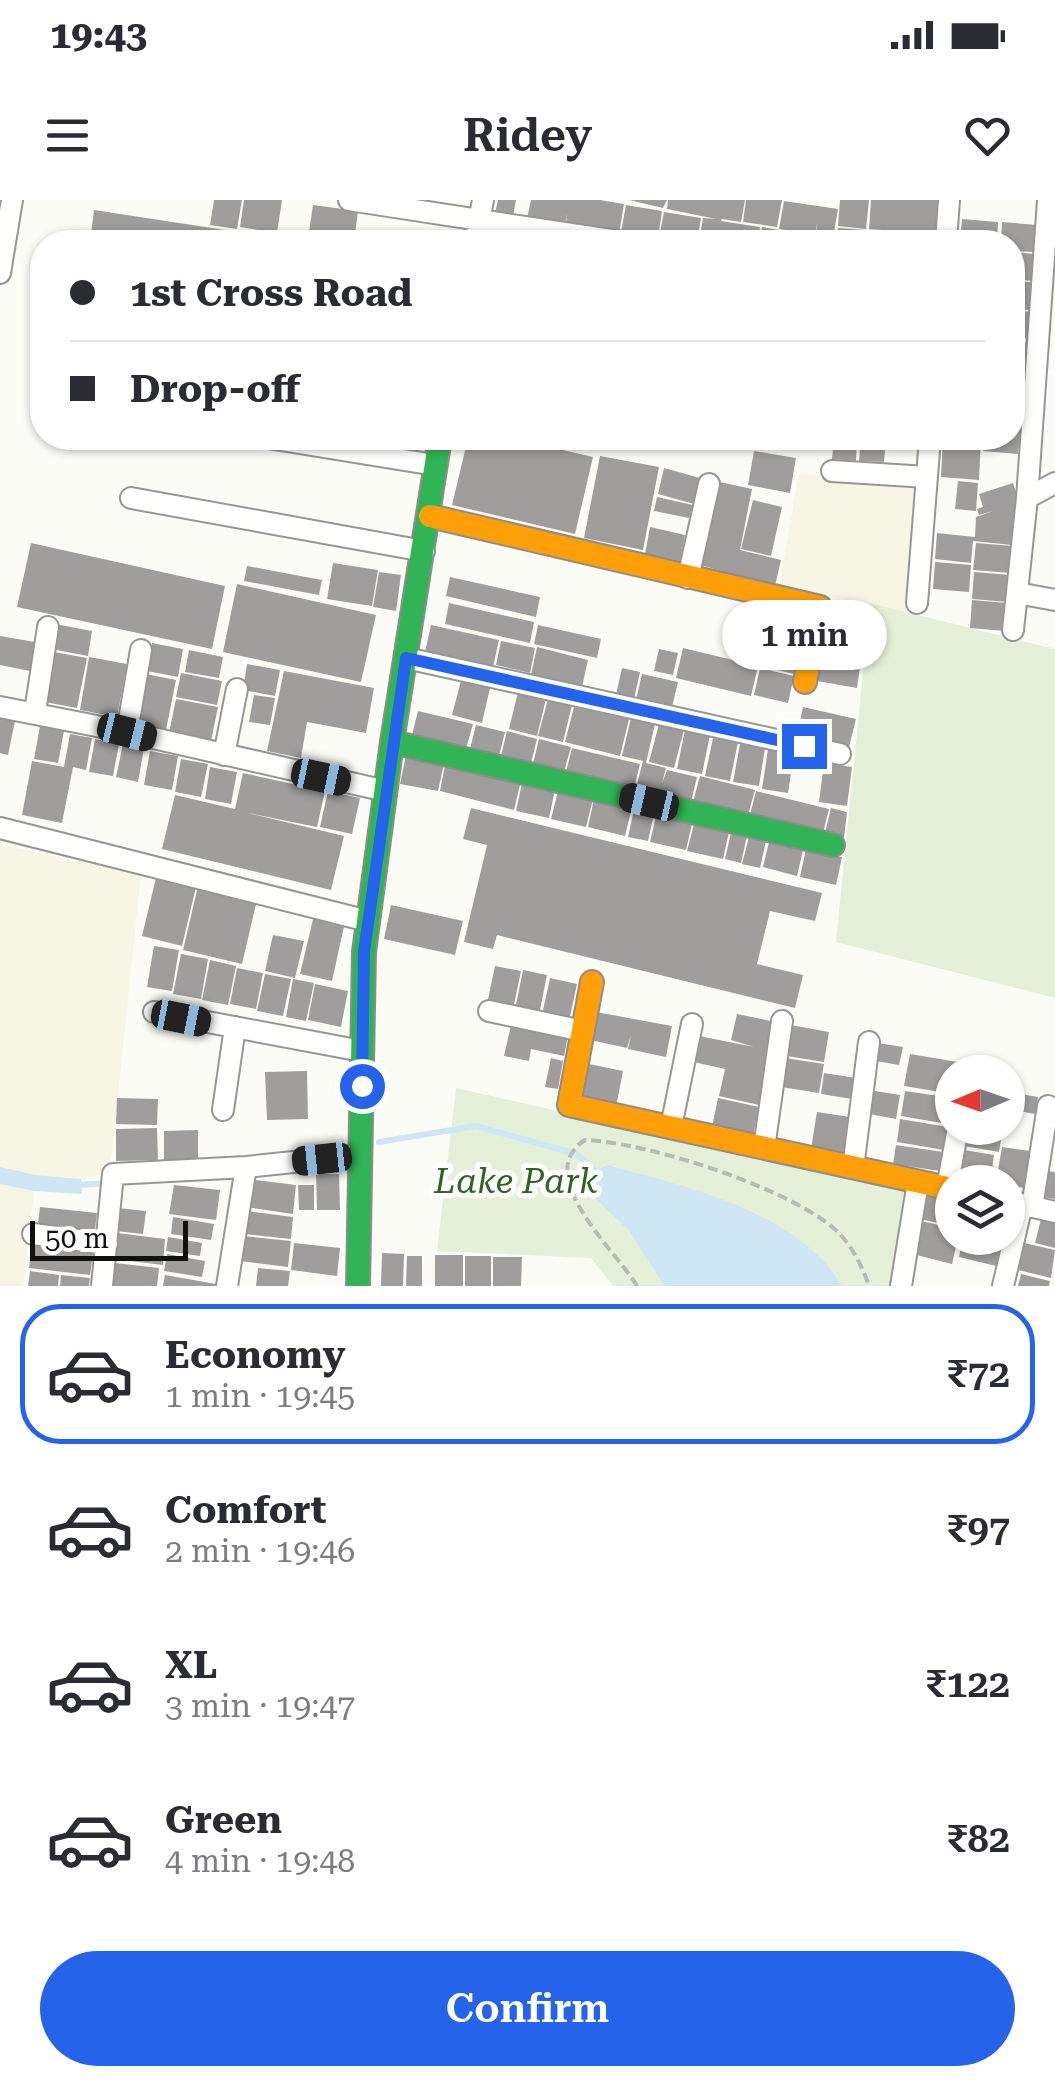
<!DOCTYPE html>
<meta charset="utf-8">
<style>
:root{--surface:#fff;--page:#f2f2f3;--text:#2b2b33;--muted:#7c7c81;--line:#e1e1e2;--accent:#2563eb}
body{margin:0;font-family:"Roboto Serif",serif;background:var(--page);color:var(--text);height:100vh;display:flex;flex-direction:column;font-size:38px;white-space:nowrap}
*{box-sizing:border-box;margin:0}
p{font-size:32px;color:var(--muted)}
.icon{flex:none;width:55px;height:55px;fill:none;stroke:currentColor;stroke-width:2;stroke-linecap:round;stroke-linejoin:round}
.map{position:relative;height:1086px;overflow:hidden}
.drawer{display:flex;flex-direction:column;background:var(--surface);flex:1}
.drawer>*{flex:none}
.top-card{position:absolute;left:30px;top:30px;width:995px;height:220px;border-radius:40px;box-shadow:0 2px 8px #0004;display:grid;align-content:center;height:220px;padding:0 40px;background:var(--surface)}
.needle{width:65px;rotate:268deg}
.tools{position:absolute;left:935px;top:855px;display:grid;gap:20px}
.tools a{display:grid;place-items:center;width:90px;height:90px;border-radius:50%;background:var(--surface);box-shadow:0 2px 8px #0004;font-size:50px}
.scale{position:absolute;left:30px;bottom:25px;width:158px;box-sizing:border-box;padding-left:10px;border:5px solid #101010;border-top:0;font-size:28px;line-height:35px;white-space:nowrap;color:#101010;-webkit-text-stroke:8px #fff;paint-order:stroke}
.end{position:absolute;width:45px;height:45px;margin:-22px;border:12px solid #2563eb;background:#fff;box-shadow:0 0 0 5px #fff}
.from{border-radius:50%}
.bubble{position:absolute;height:70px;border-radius:35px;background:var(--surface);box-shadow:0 2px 8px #0004;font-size:32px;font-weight:600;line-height:70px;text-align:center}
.car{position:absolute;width:30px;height:60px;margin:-30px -15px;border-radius:12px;box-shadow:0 0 8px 2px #0007;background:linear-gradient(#222 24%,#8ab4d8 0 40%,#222 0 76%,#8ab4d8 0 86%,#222 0)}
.top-card b{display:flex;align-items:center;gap:35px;height:95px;font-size:38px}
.top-card b+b{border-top:2px solid var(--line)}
.top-card i{width:25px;height:25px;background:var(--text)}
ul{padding:18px 0 0;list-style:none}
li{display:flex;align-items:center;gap:30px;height:140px;margin:0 20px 15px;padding:0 20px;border:5px solid transparent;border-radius:40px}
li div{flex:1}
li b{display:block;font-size:38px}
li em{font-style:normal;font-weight:600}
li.active{border-color:var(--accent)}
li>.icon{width:90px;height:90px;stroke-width:1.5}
.cta{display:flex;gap:20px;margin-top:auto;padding:20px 40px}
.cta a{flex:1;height:115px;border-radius:60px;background:var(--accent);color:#fff;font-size:40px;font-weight:600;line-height:115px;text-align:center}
.status{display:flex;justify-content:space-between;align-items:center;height:70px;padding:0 50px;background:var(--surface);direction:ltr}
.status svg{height:28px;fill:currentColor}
header{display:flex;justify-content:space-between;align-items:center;height:130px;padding:0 40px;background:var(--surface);font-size:45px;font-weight:600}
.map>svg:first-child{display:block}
.farmland{fill:#f7f6e4}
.green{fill:#e5f0d8}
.water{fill:#cfe6f4}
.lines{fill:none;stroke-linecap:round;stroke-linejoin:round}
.stream{stroke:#cfe6f4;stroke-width:6}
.building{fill:#a09e9c}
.street-casing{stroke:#969694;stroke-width:24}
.fast-casing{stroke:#8d8d8b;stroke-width:26}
.slow-casing{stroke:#8d8d8b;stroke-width:26}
.path{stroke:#b9b9b8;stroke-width:4;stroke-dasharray:10 5;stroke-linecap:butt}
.street{stroke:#fffffe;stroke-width:20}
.fast{stroke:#30b455;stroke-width:22}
.slow{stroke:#ff9f0a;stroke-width:22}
.route{stroke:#2563eb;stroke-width:12}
.labels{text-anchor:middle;stroke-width:10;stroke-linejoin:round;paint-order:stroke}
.park-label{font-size:35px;font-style:italic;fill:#2f6424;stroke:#fff}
</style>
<div class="status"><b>19:43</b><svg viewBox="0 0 49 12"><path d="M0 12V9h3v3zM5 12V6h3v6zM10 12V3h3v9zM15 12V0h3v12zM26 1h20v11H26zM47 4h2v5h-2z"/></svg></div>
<header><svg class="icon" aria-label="menu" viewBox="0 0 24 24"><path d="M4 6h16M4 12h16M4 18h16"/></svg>Ridey<svg class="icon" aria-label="heart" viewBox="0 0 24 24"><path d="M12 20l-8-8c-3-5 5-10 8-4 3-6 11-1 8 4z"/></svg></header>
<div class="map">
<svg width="1055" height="1086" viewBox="0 0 1055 1086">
<rect width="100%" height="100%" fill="#fcfcf7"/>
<path class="farmland" d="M799,273L918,286L906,412L779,386Z
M0,645L141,674L110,972L81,979L36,975L0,967Z
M0,984L34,991L23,1086H0Z"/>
<path class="green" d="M870,403L1055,449V798L836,742Z
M456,888L909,990L896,1086H842C810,1032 731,1001 673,984C654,978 630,977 614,966L594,998L629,1031L664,1086H613L591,1058L437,1051Z"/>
<path class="water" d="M607,965C683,985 800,1013 842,1086H664L629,1031L590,994V974Z
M0,967L36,975L81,979L82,994L34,991L0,984Z"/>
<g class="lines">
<path class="stream" d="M379,942L476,926L577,954L598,973
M301,971L340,968
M77,985L109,983"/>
</g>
<path class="building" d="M214,0H242L237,29L210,25Z
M244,0H282L277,33L240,27Z
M498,0H516L513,17L495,13Z
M531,0H600L624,4L619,34L566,26L567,14L565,25L527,19Z
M629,0H667L663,8Z
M668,0H745L741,22L722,19L721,21L760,27L758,42H699L703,18L716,19L667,9Z
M746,0H782L777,27L743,22Z
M840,0H869L866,29L838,26Z
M871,0H940L938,34L869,29Z
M784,1L838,9L833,38L817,35V23L816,34L779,29Z
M313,5L358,11L354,42L308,39Z
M626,5L662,11L658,38L621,32Z
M94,10L264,36L263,42H90Z
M664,12L701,18L697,42L659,38Z
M962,19L998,22L997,42H960Z
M1002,22L1037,25L1034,52L1012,51V42H1001Z
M762,27L807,35L806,42H759Z
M838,28L865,30L864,42H808L809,35L836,40Z
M867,31L916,34L915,42H866Z
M492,33L540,39L539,42H490Z
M1012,52L1035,54L1033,81L1012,79Z
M1012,81L1032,82L1030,110L1012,109Z
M1012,110L1031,112L1029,139L1012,138Z
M1012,141L1029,142L1026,167L1012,166Z
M1012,168L1026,169L1021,224H1012Z
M1012,227L1021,228L1018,254L983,251L984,238H1012Z
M387,238H425L423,249L387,243Z
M468,238H512L593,257L575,334L452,305Z
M834,238H857L856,261L832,259Z
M861,238H886L884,262L859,261Z
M943,238H981L979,280L941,277Z
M754,251L796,258L790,293L748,285Z
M600,256L659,267L643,350L584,338Z
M664,268L700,278L694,304L658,294Z
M715,281L752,289L740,350L781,360L775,386L697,364Z
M958,281L978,283L976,311L955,309Z
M1013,283L1019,301L1015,303L1012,345L973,341L971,363L935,359L937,333L975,337L976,317L993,311L979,315L977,309L983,307L979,294Z
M657,297L693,305L689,318L654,311Z
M753,300L782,307L771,356L741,349Z
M650,327L685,335L680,361L645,354Z
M31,343L225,386L212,449L17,407Z
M976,343L1013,346L1010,373L973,370Z
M935,362L971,365L969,392L933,389Z
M333,363L378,370L372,406L327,399Z
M247,366L322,380L319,395L244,381Z
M379,372L401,375L396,411L373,407Z
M974,372L1011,375L1008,402L972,399Z
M450,377L540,397L536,417L446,396Z
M237,384L376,415L361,482L223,452Z
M836,400L866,405L862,426L832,421Z
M972,400L1007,403L1005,431L970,428Z
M449,403L534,422L530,443L445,424Z
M768,410L804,417L798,445L762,437Z
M736,420L763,424L757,461L730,457Z
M826,422L862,428L859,465L821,458Z
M55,424L92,431L88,456L51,449Z
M431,425L499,440L493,467L425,452Z
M538,425L601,439L597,458L534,444Z
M0,436L35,442L30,471L0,465Z
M766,440L800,448L794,474L760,466Z
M501,441L535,448L530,473L496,465Z
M152,443L183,449L178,477L147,471Z
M537,447L588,460L582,487L531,475Z
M683,448L758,466L751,496L676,478Z
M659,449L678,453L673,475L654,471Z
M189,450L223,457L219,478L185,472Z
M54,452L87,458L77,508L45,502Z
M89,457L127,464L117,517L80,510Z
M821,460L860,467L857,488L817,481Z
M247,464L280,470L275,496L243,490Z
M622,468L640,472L634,499L616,495Z
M760,468L794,476L788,503L754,495Z
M284,471L374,488L366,533L307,522L301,558L267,551Z
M181,473L222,481L217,505L176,497Z
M146,474L176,480L166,530L136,524Z
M642,474L678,482L672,507L636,500Z
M461,481L490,488L482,523L452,515Z
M518,492L546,499L537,536L509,529Z
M254,495L275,498L270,525L249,522Z
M176,499L218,507L211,541L169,533Z
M548,499L572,505L563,542L538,536Z
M574,507L629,519L620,556L565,542Z
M803,507L856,519L849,547L797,536Z
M418,511L473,524L466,549L412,535Z
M0,518L15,521L8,555L0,553Z
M631,518L655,524L646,563L666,568L662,583L667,570L697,577L691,602L636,588L643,561L622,556Z
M659,524L684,530L674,568L649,562Z
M476,525L505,532L499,556L470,549Z
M40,526L64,531L58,563L34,559Z
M685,530L710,535L702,574L677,569Z
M507,531L537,539L531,563L501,556Z
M70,534L92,538L86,570L73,567L62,623L22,615L32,561L64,567Z
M713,538L738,542L730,581L705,576Z
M95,539L119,544L113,576L89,572Z
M539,539L571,547L564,572L533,564Z
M123,544L144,548L138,582L116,577Z
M740,544L765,548L759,586L733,582Z
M572,548L640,564L634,588L566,572Z
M768,549L794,553L788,593L762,589Z
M150,551L178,556L172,590L144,585Z
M406,555L444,564L438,591L400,584Z
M181,559L208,564L201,597L175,592Z
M824,563L852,567L847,606L819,602Z
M445,565L521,581L514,610L440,591Z
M210,567L237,572L231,604L205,599Z
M243,573L325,591L317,627L248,613L344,636L331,690L162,649L175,595L235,609Z
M700,576L755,590L748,615L693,602Z
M522,583L555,590L549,618L516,611Z
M328,591L360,598L352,634L320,627Z
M558,591L593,599L586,627L551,619Z
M756,591L829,609L823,633L750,615Z
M594,599L632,607L625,636L588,627Z
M471,608L822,693L815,721L770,711L757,764L803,775L795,808L497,735L493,749L464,742L487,645L463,639Z
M831,608L847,612L844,638L825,633Z
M634,609L654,614L648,641L628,637Z
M656,616L692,624L686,650L650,642Z
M694,624L729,632L723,659L687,651Z
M731,633L747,636L741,663L725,659Z
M749,637L766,641L760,668L742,664Z
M769,642L803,650L797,676L763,667Z
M806,649L842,657L836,685L800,677Z
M156,678L196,687L182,746L142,736Z
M198,686L257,700L242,764L183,750Z
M391,705L463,721L455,755L384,739Z
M314,715L345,722L332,781L300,774Z
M273,735L304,741L295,778L265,771Z
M154,746L179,750L172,791L147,787Z
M181,754L208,759L201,799L173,794Z
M210,760L236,766L228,805L202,800Z
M495,766L521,771L513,809L487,804Z
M237,768L263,773L256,809L230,804Z
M523,770L547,775L539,815L515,810Z
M265,774L291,779L283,816L257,811Z
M550,778L577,784L569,821L542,815Z
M293,779L314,783L306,821L286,817Z
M315,784L348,791L341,827L308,820Z
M596,812L672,826L666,857L628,849L631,835L627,848L590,840Z
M737,814L776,822L759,905L719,896L725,869L689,861L694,835L754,847L731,840Z
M511,825L568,836L564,856L531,849L529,861L504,856Z
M791,825L829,832L824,862L787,856Z
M872,842L903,847L899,865L870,860Z
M910,854L958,862L956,872H952V894L904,886Z
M551,858L563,861L558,889L545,887Z
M785,858L824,864L819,893L781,887Z
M584,863L623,871L616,907L576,899Z
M307,871L308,919L267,920L265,872Z
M824,873L856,878L852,899L821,894Z
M869,890L900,895L896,919L864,913Z
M905,891L952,898L947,924L901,916Z
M1009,892L1038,897L1035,914L1008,909Z
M117,898L158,899L157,925L116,924Z
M718,898L759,907L752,940L711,932Z
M817,912L850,917L843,954L811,949Z
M900,919L948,927L944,950L897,942Z
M157,928L158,960L116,961V929Z
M961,928H1003L999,952L958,945Z
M198,930V962L164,963V931Z
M896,945L943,952L940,971L893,964Z
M1002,947L1030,951L1024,988L996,982Z
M964,950L994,955L991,977L961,972Z
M1047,971L1055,972V999L1042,997Z
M316,974H339L340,1010H317Z
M249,979L296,985L293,1014L246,1007Z
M174,985L220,990L216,1020L169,1014Z
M298,985H314V1010H299Z
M921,992L952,999V1026L915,1018Z
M40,1007L97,1013L94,1038L37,1031Z
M118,1008L146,1011L143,1034L116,1031Z
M246,1011L293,1017L291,1039L244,1034Z
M173,1017L214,1024L211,1040L171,1034Z
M1041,1019L1055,1022V1048L1035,1043Z
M917,1020L952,1028V1038H958L952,1064L909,1053Z
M117,1033L165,1039L163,1065L114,1059Z
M243,1036L291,1041L288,1067L240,1061Z
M168,1037L202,1043L200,1056L166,1051Z
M963,1038L1002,1040L996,1066L959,1057Z
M33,1040L94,1047L90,1075L29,1068Z
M1020,1042L1055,1050L1051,1078L1014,1069Z
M294,1043L340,1048L337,1076L291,1070Z
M382,1053L404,1054L403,1086H381Z
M167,1054L205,1061L202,1077L164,1071Z
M435,1055H463V1086H435Z
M407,1056H422V1086H406Z
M465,1056H491V1086H465Z
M493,1057H522L521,1086H493Z
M115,1063L159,1068L157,1086H112Z
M258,1068L290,1071L288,1086H256Z
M30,1071L59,1075L58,1086H28Z
M1021,1074L1050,1081L1049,1086H1018Z
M61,1075L90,1078L89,1086H60Z
M165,1075L216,1084L215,1086H163Z"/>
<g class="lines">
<g class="street-casing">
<path id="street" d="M349,0L624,42
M475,42L483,0
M946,42L949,0
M0,73L12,0
M268,238L435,265
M832,271L927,277
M131,298L424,351
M1027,298L1055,283
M688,378L709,284
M1017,393L1055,400
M917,403L930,238
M1013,430L1027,298L1048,0
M406,458L840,554
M0,507L127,532L386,591
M35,512L48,427
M127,532L141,450
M224,555L237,489
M0,628L368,721
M489,811L583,831
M154,812L362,851
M223,910L235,827
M671,927L692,824
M764,948L782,821
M853,968L869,842
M947,988L958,928
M1008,1001L1055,1012
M1032,1007L1048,906
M33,1034L107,1044
M102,1086L113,974L246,967L360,955
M227,1086L246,967
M901,1086L918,982
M1003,1086L1022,1005"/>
</g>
<g class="fast-casing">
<path id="fast" d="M392,542L833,645
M358,1086L364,752L392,542L440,238"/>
</g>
<g class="slow-casing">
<path id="slow" d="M430,316L820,407L805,482
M592,782L569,905L952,989"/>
</g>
<path class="path" d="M637,1086C619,1054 530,975 585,940C647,942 793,989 838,1032C852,1046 863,1068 869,1086"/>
<use href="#street" class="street"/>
<use href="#fast" class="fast"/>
<use href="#slow" class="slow"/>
</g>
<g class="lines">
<path class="route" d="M362,886L364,752L406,458L804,546"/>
</g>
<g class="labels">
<g class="park-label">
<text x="516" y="993">Lake Park</text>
</g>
</g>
</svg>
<div class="tools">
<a><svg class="needle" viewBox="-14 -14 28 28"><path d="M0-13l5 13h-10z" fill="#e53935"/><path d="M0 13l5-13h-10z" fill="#7c7c81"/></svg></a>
<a><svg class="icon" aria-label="layers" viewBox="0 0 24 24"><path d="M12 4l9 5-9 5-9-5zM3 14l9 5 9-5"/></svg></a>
</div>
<div class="scale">50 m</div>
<i class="end from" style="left:362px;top:886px"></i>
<i class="end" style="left:804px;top:546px"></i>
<div class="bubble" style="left:722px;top:400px;width:165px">1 min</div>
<i class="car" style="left:127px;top:532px;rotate:104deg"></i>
<i class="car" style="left:321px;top:577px;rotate:102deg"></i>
<i class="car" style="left:649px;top:602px;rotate:283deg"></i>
<i class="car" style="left:181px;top:818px;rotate:101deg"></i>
<i class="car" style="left:322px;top:959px;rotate:264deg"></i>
<div class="top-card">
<b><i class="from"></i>1st Cross Road</b>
<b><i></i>Drop-off</b>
</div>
</div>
<section class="drawer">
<ul>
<li class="active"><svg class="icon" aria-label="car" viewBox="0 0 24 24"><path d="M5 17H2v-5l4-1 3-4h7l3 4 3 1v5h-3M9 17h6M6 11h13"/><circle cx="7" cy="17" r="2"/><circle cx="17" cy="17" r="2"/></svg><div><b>Economy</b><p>1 min · 19:45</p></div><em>₹72</em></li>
<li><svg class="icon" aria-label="car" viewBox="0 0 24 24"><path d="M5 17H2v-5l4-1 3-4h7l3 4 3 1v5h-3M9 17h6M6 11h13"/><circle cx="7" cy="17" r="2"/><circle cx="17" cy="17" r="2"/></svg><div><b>Comfort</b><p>2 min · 19:46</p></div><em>₹97</em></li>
<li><svg class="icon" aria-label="car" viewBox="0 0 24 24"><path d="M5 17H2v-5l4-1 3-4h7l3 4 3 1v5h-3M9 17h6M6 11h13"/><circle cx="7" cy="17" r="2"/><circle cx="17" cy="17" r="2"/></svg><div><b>XL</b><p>3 min · 19:47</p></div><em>₹122</em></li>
<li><svg class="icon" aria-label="car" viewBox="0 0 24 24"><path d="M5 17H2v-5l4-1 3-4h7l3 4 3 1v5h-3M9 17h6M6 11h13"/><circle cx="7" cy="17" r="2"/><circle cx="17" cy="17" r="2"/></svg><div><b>Green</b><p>4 min · 19:48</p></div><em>₹82</em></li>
</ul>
<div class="cta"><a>Confirm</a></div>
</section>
